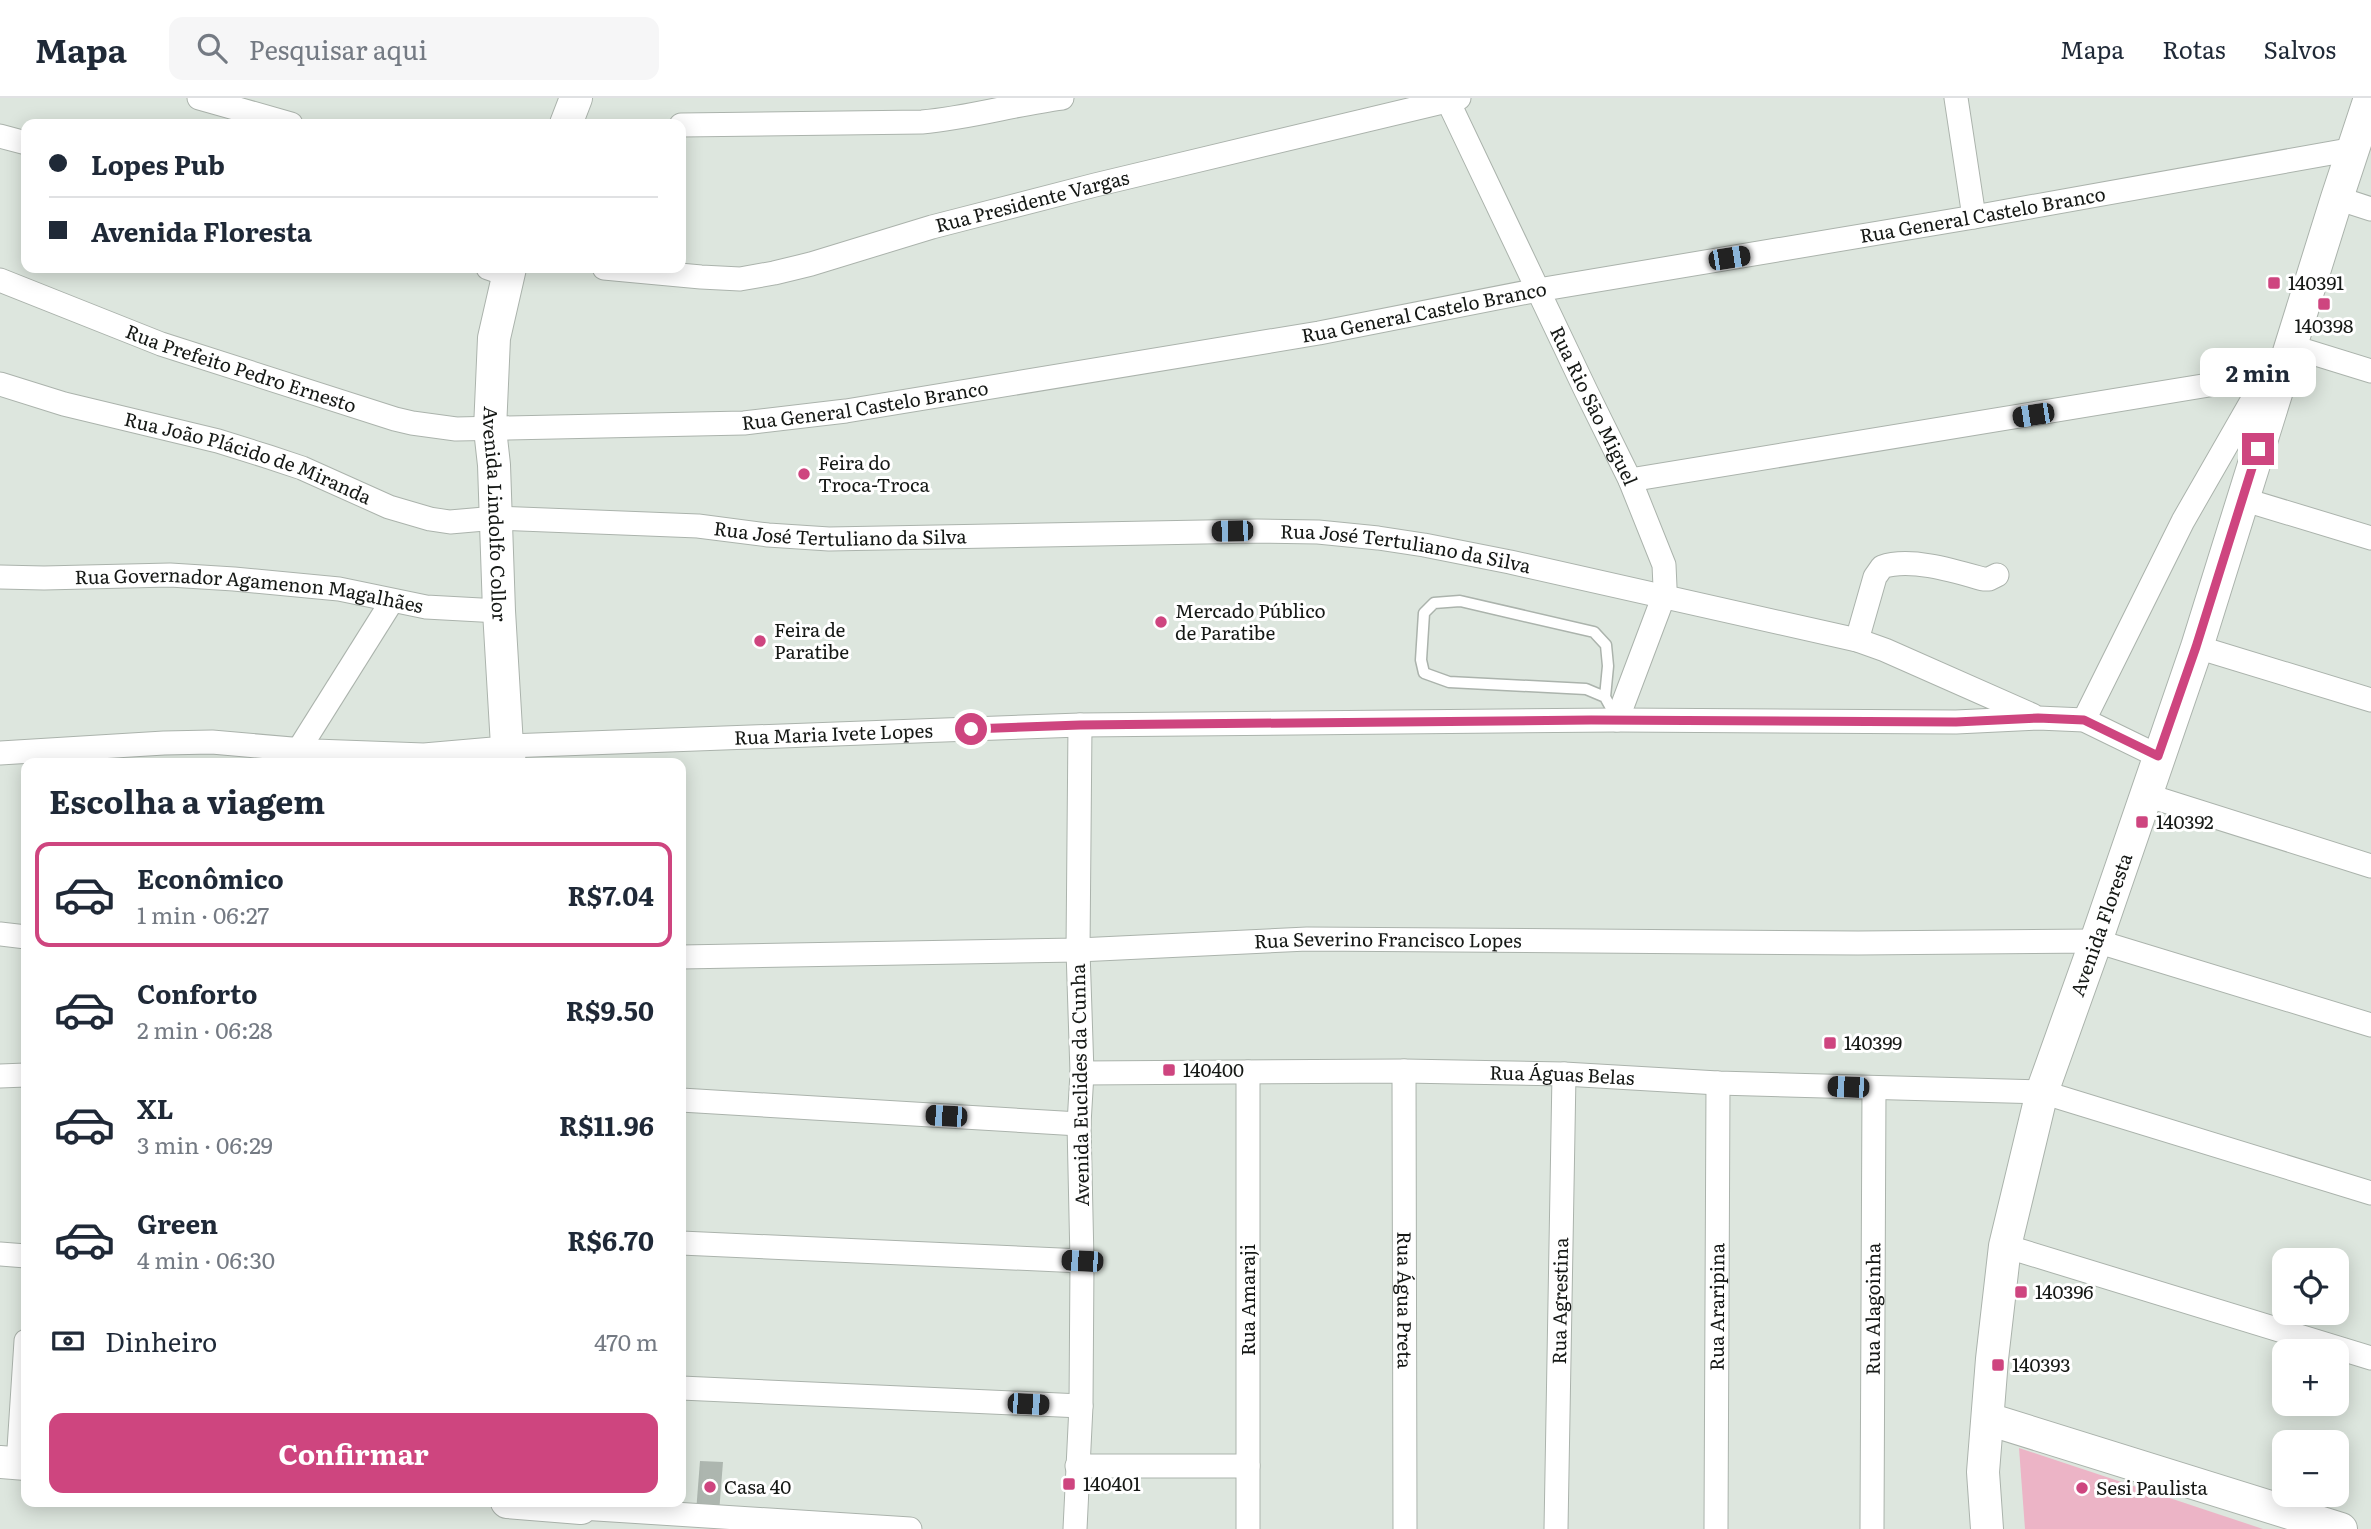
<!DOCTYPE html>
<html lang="pt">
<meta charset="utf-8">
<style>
:root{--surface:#fff;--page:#f6f6f7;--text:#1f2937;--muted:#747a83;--line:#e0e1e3;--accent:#ce457f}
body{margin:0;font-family:Literata,serif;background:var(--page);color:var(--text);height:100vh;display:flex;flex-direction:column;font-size:26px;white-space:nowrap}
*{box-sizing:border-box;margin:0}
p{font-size:23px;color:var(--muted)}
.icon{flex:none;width:38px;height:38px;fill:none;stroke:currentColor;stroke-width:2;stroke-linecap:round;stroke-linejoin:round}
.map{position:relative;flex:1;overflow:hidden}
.drawer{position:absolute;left:21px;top:660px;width:665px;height:749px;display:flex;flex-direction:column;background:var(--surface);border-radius:14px;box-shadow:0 4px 18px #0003}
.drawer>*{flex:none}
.hud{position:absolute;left:21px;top:21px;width:665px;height:154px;border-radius:14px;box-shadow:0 4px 18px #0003;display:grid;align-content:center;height:154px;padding:0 28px;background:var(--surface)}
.buttons{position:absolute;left:2272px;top:1150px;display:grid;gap:14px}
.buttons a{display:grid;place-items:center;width:77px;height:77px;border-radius:14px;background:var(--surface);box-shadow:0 4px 18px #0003;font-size:35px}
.end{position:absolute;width:32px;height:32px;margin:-16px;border:9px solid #ce457f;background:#fff;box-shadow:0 0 0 4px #fff}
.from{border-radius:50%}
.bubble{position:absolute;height:49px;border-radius:14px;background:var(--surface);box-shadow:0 4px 18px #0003;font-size:23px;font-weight:700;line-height:49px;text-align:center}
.car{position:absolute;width:21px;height:42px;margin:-21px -10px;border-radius:9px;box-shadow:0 0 5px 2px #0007;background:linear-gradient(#222 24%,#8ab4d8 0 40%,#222 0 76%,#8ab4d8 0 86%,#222 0)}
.hud b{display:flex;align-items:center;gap:24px;height:66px;font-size:26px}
.hud b+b{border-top:2px solid var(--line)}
.hud i{width:18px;height:18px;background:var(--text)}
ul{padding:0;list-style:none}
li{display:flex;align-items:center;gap:21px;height:105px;margin:0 14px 10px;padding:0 14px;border:4px solid transparent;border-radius:14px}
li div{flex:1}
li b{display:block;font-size:26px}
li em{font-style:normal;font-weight:700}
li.current{border-color:var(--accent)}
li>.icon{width:63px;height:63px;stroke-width:1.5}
h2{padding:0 28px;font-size:32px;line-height:84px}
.pay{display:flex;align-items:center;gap:18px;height:77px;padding:0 28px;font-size:26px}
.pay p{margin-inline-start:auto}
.action{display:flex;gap:14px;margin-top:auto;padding:14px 28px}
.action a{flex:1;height:80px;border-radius:14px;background:var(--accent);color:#fff;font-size:28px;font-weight:700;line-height:80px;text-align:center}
header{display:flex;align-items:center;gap:42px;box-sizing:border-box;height:98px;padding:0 35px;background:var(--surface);border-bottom:2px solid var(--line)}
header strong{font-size:33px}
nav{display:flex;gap:38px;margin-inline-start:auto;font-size:24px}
.search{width:490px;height:63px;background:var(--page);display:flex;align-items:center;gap:18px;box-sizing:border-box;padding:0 24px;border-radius:14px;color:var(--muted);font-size:26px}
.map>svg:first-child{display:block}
.green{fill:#ecb4c6}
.building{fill:#adb6af}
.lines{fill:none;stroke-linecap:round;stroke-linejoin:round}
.lane-casing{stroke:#abb3ac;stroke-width:13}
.street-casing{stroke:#abb3ac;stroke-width:25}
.secondary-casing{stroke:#abb3ac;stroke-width:34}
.lane{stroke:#fff;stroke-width:10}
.street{stroke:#fff;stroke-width:23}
.secondary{stroke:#fff;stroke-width:32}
.route{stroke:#ce457f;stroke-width:9}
.poi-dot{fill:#ce457f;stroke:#fff;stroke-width:2.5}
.labels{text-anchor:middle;stroke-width:6;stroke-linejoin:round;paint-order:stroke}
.street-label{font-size:19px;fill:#151815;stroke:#fff}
.poi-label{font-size:19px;fill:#151815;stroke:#fff;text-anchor:start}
</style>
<header>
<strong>Mapa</strong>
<div class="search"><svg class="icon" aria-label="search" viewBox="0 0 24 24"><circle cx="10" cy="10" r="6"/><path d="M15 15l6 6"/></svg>Pesquisar aqui</div>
<nav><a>Mapa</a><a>Rotas</a><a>Salvos</a></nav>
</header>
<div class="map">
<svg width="2371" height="1431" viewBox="0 0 2371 1431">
<rect width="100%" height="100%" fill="#dde6de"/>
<path class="green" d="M2019,1350L2263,1431H2025Z"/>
<path class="building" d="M700,1363L723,1364L719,1415L696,1414Z"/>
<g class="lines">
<g class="lane-casing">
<path id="lane" d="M1605,599L1586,591L1449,584L1424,575L1421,562L1424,515L1434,505L1460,503L1594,534L1606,547L1608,568L1605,599L1616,619"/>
</g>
<g class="street-casing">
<g id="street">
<path d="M199,0L291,26"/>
<path d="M1956,0L1974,119"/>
<path id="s1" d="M1448,3L1586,293L1630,382L1664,467L1665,489L1663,500L1617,622"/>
<path d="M681,27L922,24C969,20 1015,6 1062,0"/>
<path d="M0,38L26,45"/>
<path d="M2337,100L2371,111"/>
<path d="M488,170L508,177"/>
<path id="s2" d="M604,170L701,179L740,181L774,175L811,166L932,129L1095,87L1459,0"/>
<path id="s3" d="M0,182L161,246L395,321L412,325L456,331L744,325L846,313L1319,235L1538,192L1974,119L2354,51"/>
<path d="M2290,248L2371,273"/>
<path id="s4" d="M0,286L64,306L218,343L269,359L302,370L389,409L430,421L450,424L496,420L698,428L768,437L829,441L1257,433L1318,434L1378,440L1424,447L1510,464L1857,542L1885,552L2032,617"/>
<path d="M1630,382L2282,275"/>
<path d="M2242,401L2371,440"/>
<path id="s5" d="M0,479L44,480L170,477L234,481L339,491L426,509L499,513"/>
<path d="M1857,542L1875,479L1882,469C1910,459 1955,473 1983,481H1989L1997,477"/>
<path d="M2197,549L2371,602"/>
<path d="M2084,622L2183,423L2265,280"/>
<path d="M299,651L392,503"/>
<path id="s6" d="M0,655L164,645L212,644L315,653L424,657L493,651L507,648L1080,627L1617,622L1956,624L2038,620L2084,622L2158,658"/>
<path d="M2146,697L2371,768"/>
<path d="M0,836L26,839"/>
<path id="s7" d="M681,859L1078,852L1307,841L1858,845L2096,843L2371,927"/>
<path id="s8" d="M1404,973L1405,1431"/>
<path id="s9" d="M1082,975L1404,973L1564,976L1718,985L2042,994L2371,1095"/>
<path d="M0,978L26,977"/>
<path d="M681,1002L1079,1026"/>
<path d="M681,1145L1082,1163"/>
<path d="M2005,1148L2371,1260"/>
<path d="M0,1156L26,1158"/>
<path d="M681,1290L1081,1308"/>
<path d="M18,1366L26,1243"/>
<path d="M1077,1368H1248"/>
<path d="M581,1410L910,1431"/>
<path d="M1075,1431L1081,1308L1082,1163L1079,1026L1082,975L1078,852L1080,627"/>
<path d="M1248,1431V974"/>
<path id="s10" d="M1556,1431L1564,976"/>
<path id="s11" d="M1716,1431L1718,985"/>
<path id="s12" d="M1872,1431L1874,990"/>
</g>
</g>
<g class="secondary-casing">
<g id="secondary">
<path d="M566,26L576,0"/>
<path id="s13" d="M510,170L494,240L490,331L494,367L499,513L507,648L510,665"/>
<path d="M1988,1321L2341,1431"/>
<path d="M0,1364L26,1366"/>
<path d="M507,1404L581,1410"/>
<path id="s14" d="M1987,1431L1983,1374L1992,1261L2005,1148L2042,994L2096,843L2197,549L2337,100L2370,0"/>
</g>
</g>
<use href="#lane" class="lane"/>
<use href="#street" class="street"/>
<use href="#secondary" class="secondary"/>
</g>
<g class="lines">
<path class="route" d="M971,631L1080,627L1591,622L1956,624L2038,620L2084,622L2158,658L2196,549L2258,351"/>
</g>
<g class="poi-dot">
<rect x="2267" y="178" width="14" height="14" rx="3.5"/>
<rect x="2317" y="199" width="14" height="14" rx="3.5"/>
<circle cx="804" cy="376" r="7"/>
<circle cx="1161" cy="524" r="7"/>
<circle cx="760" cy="543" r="7"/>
<rect x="2135" y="717" width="14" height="14" rx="3.5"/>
<rect x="1823" y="938" width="14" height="14" rx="3.5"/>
<rect x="1162" y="965" width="14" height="14" rx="3.5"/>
<rect x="2014" y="1187" width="14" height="14" rx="3.5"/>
<rect x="1991" y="1260" width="14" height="14" rx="3.5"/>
<rect x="1062" y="1379" width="14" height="14" rx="3.5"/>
<circle cx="710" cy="1389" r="7"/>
<circle cx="2082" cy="1390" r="7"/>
</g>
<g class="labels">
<g class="street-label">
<text dy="7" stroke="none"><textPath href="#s2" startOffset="439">Rua Presidente Vargas</textPath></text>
<text dy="7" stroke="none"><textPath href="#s3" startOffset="2025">Rua General Castelo Branco</textPath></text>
<text dy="7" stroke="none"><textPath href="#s3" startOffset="1458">Rua General Castelo Branco</textPath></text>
<text dy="7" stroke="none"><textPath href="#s3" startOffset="257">Rua Prefeito Pedro Ernesto</textPath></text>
<text dy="7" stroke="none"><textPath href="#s3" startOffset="891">Rua General Castelo Branco</textPath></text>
<text dy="7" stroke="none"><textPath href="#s1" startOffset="338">Rua Rio São Miguel</textPath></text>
<text dy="7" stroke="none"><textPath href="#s4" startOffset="259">Rua João Plácido de Miranda</textPath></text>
<text dy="7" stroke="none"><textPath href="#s13" startOffset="248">Avenida Lindolfo Collor</textPath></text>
<text dy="7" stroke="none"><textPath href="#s4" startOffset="863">Rua José Tertuliano da Silva</textPath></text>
<text dy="7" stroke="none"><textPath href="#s4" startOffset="1430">Rua José Tertuliano da Silva</textPath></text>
<text dy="7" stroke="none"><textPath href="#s5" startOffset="250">Rua Governador Agamenon Magalhães</textPath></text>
<text dy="7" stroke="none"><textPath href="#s6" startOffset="835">Rua Maria Ivete Lopes</textPath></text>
<text dy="7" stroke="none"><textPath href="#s14" startOffset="620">Avenida Floresta</textPath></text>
<text dy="7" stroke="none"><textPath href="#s7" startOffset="707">Rua Severino Francisco Lopes</textPath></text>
<text dy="7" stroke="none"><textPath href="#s9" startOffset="480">Rua Águas Belas</textPath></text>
<text transform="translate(1080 987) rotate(-91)" y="7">Avenida Euclides da Cunha</text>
<text transform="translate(1248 1202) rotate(-90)" y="7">Rua Amaraji</text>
<text dy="7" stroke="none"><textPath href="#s8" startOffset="229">Rua Água Preta</textPath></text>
<text dy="7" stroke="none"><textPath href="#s10" startOffset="228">Rua Agrestina</textPath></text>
<text dy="7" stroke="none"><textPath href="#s11" startOffset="222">Rua Araripina</textPath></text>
<text dy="7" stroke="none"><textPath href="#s12" startOffset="220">Rua Alagoinha</textPath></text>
</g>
<g class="poi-label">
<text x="2288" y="192">140391</text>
<text x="2324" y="235" text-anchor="middle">140398</text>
<text x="818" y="372">Feira do<tspan x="818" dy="22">Troca-Troca</tspan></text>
<text x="1175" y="520">Mercado Público<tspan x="1175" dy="22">de Paratibe</tspan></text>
<text x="774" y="539">Feira de<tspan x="774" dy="22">Paratibe</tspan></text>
<text x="2156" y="731">140392</text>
<text x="1844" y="952">140399</text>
<text x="1183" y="979">140400</text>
<text x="2035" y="1201">140396</text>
<text x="2012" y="1274">140393</text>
<text x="1083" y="1393">140401</text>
<text x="724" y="1396">Casa 40</text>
<text x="2096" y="1397">Sesi Paulista</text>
</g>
</g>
</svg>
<div class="buttons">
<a><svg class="icon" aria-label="locate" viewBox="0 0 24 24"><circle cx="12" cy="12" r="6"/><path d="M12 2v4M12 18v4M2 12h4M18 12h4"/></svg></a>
<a>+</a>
<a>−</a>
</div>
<i class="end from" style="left:971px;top:631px"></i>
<i class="end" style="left:2258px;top:351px"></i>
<div class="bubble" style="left:2200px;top:250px;width:116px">2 min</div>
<i class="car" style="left:1729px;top:160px;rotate:81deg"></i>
<i class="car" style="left:2033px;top:317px;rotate:261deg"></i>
<i class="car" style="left:1232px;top:433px;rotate:269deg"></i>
<i class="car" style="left:1848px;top:989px;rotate:272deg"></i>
<i class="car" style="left:946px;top:1018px;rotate:273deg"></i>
<i class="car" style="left:1082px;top:1163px;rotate:273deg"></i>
<i class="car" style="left:1028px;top:1306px;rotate:93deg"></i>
<div class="hud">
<b><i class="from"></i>Lopes Pub</b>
<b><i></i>Avenida Floresta</b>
</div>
<section class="drawer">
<h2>Escolha a viagem</h2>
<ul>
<li class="current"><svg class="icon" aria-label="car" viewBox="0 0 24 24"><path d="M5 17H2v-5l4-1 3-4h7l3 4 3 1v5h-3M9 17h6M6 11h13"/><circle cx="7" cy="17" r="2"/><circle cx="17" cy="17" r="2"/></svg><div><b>Econômico</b><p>1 min · 06:27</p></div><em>R$7.04</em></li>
<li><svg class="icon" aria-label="car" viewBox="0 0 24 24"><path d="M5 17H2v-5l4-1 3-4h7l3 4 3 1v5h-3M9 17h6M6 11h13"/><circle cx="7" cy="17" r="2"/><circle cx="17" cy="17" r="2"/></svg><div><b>Conforto</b><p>2 min · 06:28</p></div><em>R$9.50</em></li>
<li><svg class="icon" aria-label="car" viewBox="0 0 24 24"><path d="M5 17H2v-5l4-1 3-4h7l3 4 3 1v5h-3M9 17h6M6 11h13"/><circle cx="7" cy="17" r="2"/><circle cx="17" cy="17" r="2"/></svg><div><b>XL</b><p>3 min · 06:29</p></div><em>R$11.96</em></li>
<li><svg class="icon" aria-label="car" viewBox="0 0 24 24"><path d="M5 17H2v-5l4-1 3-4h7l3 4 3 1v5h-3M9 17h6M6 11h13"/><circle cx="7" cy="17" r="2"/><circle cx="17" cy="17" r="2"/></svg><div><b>Green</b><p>4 min · 06:30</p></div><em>R$6.70</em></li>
</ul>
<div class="pay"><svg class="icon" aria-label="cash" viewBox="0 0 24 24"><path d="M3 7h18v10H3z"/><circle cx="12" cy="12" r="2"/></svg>Dinheiro<p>470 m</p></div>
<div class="action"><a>Confirmar</a></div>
</section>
</div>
